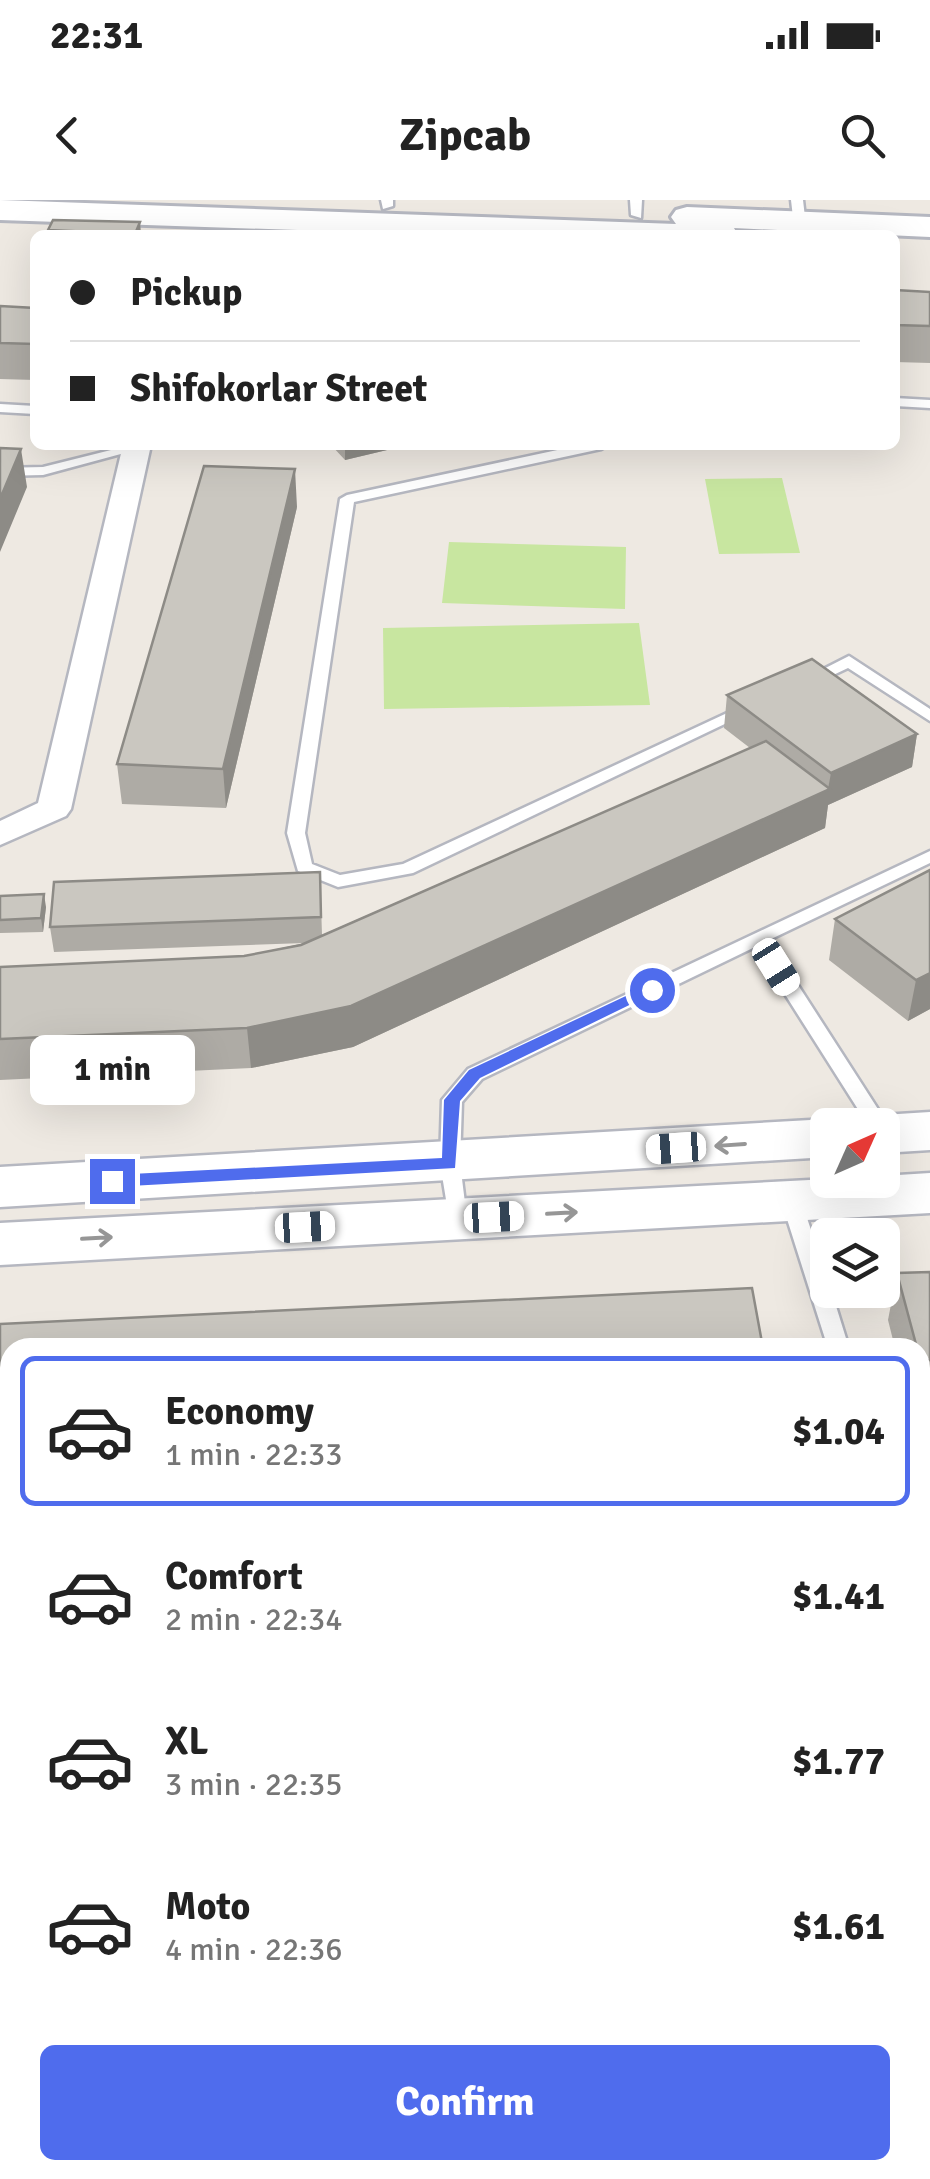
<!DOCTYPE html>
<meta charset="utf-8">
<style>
:root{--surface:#fff;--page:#f6f6f6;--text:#222;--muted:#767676;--line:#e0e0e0;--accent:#4f6ced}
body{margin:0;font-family:Signika,sans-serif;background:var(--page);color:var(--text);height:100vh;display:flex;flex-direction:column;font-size:38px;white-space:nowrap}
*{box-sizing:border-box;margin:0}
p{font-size:32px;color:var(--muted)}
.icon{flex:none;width:55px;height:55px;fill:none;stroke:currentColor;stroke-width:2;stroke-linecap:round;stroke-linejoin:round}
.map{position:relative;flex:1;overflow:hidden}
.sheet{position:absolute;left:0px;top:1138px;width:930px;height:842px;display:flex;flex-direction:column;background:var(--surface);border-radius:30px 30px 0 0;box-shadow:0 10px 40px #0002}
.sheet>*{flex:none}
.hud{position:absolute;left:30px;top:30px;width:870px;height:220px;border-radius:15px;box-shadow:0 10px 40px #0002;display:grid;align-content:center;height:220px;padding:0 40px;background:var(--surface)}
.needle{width:65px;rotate:45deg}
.buttons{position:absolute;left:810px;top:908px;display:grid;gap:20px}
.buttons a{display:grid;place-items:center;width:90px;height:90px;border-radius:15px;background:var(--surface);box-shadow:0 10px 40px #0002;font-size:50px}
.end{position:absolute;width:45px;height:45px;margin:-22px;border:12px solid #4f6ced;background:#fff;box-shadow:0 0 0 5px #fff}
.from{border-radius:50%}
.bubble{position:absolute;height:70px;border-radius:15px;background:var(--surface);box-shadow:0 10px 40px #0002;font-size:32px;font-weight:800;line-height:70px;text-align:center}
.car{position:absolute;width:30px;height:60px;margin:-30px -15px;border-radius:12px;box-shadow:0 0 8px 2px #0007;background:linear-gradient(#fff 24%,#345 0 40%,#fff 0 76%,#345 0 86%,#fff 0)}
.hud b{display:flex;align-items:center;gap:35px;height:95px;font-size:38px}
.hud b+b{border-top:2px solid var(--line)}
.hud i{width:25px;height:25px;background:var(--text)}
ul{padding:18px 0 0;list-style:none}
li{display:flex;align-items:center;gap:30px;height:150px;margin:0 20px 15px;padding:0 20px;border:5px solid transparent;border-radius:15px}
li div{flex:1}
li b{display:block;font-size:38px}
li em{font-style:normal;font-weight:800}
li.on{border-color:var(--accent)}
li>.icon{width:90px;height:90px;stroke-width:1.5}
.action{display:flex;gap:20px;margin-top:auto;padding:20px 40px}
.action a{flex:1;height:115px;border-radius:15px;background:var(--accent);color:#fff;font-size:40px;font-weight:800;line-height:115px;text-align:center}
.status{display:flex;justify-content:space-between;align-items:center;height:70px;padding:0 50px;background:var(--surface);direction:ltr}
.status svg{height:28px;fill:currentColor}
header{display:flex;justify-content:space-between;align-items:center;height:130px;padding:0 40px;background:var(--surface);font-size:45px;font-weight:800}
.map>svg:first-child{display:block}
.pitch{fill:#c8e6a0}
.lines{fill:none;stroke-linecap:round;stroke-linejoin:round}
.service-casing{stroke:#b5b7c0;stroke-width:5}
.minor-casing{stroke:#b5b7c0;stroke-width:5}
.tertiary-casing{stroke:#b5b7c0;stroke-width:6}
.secondary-casing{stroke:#b5b7c0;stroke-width:5}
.service{fill:#fff;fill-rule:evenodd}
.minor{fill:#fff;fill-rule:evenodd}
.tertiary{fill:#fff;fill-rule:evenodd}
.secondary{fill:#fff;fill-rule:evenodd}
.wall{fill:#aeaba5}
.shaded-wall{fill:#8d8b86}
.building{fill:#cac7c0;stroke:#8d8b86;stroke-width:2.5}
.oneway{stroke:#969696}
.route{fill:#4f6ced}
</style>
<div class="status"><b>22:31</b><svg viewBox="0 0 49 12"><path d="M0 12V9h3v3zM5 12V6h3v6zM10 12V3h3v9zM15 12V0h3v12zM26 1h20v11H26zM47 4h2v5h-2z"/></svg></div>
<header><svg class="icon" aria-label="back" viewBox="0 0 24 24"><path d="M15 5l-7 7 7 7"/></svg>Zipcab<svg class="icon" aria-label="search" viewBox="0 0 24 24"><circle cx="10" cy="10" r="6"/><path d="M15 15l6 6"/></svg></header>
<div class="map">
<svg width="930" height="1979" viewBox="0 0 930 1979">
<rect width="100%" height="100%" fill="#eee9e2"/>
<path class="pitch" d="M782,278L800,353L719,354L705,279Z
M449,342L626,347L625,409L442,403Z
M639,423L650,505L384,509L383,428Z"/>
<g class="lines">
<g class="service-casing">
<path id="service" d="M381,0H393V6L383,9Z
M630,0H642L641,18L631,15Z
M791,0H803L807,35H795Z
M895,198L930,200V208L895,206Z
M0,204L35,206V214L0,212Z
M131,245L143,248L43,275L0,276V268L43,267Z
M581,245H608L601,249L354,302L305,633L312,664L340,675L403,664L740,507L746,505L754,510L413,673L338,687L298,671L287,633L340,299L347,295Z
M849,456L930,509V521L848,468L810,486L804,488L796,483Z
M930,651V663L769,740L885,920L888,925L885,930L882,925H868L755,747L482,879L462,902L460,963L467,1019L457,1026L450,1024L440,963L442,900L468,869Z
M791,993L801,1000L828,1081V1090H831L849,1148H828L781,1000Z
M930,1281V1299L920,1300V1282Z
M920,1318L930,1323V1347L920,1342Z
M10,1336V1354L0,1355V1337Z
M0,1677H10V1701H0Z
M920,1711L930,1715V1742L920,1738Z
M431,1970H464L468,1979H435Z"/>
</g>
<g class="minor-casing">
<path id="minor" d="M123,245H151L71,609L66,616L0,645V621L38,603Z"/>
</g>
<g class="tertiary-casing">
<path id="tertiary" d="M0,0L676,24L671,17L676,10L687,7L930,17V37L734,28L738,35H444L0,20Z"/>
</g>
<g class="secondary-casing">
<path id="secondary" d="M930,912V950L882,953V925H860L882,915Z
M828,919L847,925H828V957L0,1007V967Z
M930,973V1013L0,1065V1023L828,979L882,980V976Z"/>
</g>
<use href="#service" class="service"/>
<use href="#minor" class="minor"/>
<use href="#tertiary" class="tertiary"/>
<use href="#secondary" class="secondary"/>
</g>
<path class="wall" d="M48,30L141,34L49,35Z
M895,90L930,92V163L895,162Z
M0,106L35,108V180L0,179Z
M331,245H408L345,260Z
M297,307L226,608L122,604L117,564Z
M727,495L917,534L912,567L828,605L825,628L353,847L251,868L0,880V767L244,756L305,743L54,752L50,727L320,672L322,735L750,548L724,528Z
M930,670V809L908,821L829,760L835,719Z
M0,696L46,707L43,732L0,733Z
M930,1072V1206L920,1207V1148H895L888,1120L897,1073Z
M0,1124L10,1148V1262H0Z
M930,1588V1618L923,1612Z
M522,1970H757L766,1979H531Z"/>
<path class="shaded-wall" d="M140,22L141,34L135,35V34Z
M345,245H408L345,260Z
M21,249L27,287L0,352V299Z
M295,269L297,307L226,608L223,569Z
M917,534L912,567L828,605L825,628L353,847L251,868L247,828L828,589L831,573Z
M44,694L46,707L43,732L41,718Z
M930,773V809L908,821L916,780Z"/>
<path class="building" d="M53,20L140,22L135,34L48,30Z
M317,33L387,35H316Z
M895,90L930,92V126L895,125Z
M0,106L35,108V144L0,143Z
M0,248L21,249L0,299Z
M204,266L295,269L223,569L117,564Z
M812,459L917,534L831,573L727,495Z
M766,541L830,589L351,806L247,828L0,839V767L244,756L301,745Z
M930,670V773L916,780L835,719Z
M320,672L321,717L50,727L54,682Z
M44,694L41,718L0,720V696Z
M930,1072V1160L920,1161V1148H917L897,1073Z
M752,1088L763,1148H10V1215L0,1216V1124Z
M563,1970H757L766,1979H572Z"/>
<defs><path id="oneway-shaft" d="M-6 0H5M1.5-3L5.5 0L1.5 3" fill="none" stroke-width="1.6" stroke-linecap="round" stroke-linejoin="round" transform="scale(2.5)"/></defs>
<g class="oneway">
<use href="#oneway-shaft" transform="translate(730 945) rotate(176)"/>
<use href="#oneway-shaft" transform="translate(562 1013) rotate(-3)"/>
<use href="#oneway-shaft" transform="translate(97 1038) rotate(-3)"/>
</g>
<path class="route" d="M647,786L660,790L480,878L460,901L455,968L112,987L104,981L112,975L442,958L444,900L469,870Z"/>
</svg>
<div class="buttons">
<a><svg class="needle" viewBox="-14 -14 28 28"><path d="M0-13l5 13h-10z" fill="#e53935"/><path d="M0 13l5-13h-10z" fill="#767676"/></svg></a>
<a><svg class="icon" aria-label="layers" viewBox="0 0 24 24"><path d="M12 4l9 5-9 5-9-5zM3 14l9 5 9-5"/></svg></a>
</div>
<i class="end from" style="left:652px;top:790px"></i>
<i class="end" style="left:112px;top:981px"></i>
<div class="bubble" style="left:30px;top:835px;width:165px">1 min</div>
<i class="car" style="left:776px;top:767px;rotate:148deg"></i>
<i class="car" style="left:676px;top:948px;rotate:266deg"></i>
<i class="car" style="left:494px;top:1017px;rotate:87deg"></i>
<i class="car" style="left:305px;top:1027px;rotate:87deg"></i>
<div class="hud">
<b><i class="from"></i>Pickup</b>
<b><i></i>Shifokorlar Street</b>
</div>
<section class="sheet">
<ul>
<li class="on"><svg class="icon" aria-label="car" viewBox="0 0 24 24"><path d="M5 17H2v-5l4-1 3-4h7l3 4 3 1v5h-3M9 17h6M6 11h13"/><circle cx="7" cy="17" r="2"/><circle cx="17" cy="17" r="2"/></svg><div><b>Economy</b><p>1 min · 22:33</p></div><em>$1.04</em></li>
<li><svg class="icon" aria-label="car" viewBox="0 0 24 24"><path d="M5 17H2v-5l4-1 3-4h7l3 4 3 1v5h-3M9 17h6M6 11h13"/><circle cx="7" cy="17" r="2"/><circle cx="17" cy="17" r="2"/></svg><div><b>Comfort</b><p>2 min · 22:34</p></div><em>$1.41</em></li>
<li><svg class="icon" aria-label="car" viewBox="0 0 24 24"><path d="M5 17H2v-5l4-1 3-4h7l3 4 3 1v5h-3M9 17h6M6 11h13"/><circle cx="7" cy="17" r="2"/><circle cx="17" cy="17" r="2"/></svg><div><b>XL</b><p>3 min · 22:35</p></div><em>$1.77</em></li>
<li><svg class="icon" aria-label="car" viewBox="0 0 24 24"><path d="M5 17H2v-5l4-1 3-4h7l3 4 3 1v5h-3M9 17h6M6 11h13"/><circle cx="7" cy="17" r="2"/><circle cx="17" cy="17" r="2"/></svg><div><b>Moto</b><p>4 min · 22:36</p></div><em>$1.61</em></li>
</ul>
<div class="action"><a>Confirm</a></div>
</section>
</div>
